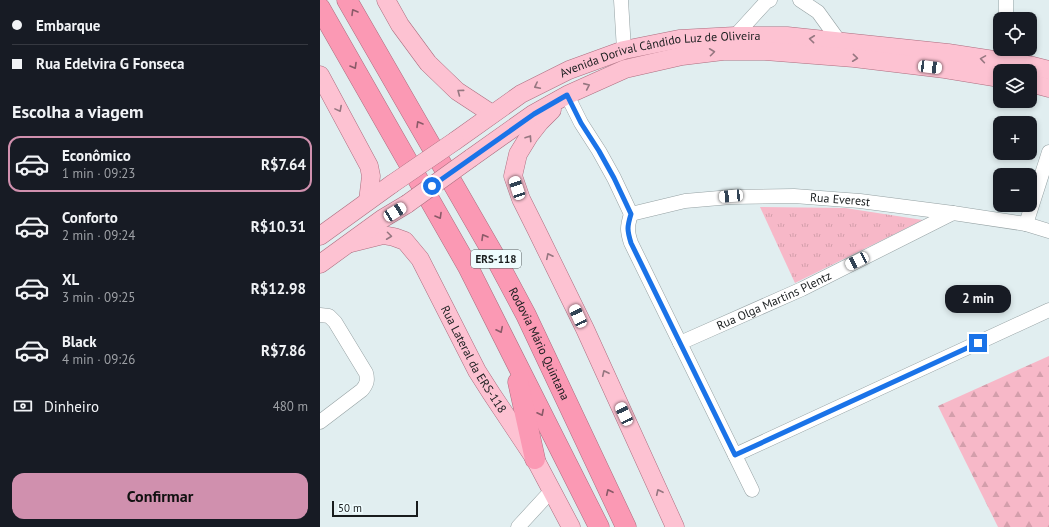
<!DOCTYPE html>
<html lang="pt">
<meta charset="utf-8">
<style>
:root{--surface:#171b24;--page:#242831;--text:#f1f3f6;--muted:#9ea1a6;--line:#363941;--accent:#d090ae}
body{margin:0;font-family:"PT Sans",sans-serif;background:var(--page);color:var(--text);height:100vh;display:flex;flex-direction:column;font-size:15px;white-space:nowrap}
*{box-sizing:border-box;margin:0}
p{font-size:13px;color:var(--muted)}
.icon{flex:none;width:22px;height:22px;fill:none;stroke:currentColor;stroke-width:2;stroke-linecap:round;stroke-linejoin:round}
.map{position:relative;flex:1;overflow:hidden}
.sheet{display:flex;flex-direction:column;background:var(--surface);width:320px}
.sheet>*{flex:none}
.top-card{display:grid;align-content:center;height:88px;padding:0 12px;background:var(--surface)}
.tools{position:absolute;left:673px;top:12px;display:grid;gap:8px}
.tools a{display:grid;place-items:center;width:44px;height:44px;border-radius:8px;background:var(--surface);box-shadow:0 2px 6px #0003;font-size:20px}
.scale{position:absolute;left:12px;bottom:10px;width:86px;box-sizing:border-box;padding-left:4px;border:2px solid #181c1d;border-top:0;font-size:11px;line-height:14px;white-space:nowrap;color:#181c1d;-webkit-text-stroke:3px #effcfe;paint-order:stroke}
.end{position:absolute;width:18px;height:18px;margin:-9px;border:5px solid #1a73e8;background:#fff;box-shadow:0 0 0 2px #fff}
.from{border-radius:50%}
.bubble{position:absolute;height:28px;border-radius:12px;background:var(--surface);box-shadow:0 2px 6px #0003;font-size:13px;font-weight:700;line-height:28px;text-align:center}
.car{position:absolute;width:12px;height:24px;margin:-12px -6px;border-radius:5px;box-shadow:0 0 3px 1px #0007;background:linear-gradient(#fff 24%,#345 0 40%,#fff 0 76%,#345 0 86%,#fff 0)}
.top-card b{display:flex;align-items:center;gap:14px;height:38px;font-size:15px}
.top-card b+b{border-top:1px solid var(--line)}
.top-card i{width:10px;height:10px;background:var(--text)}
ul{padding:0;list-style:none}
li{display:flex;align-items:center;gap:12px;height:56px;margin:0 8px 6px;padding:0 4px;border:2px solid transparent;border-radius:12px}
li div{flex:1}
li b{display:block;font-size:15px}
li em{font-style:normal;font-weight:700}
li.active{border-color:var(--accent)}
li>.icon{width:36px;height:36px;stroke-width:1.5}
h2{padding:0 12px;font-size:18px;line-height:48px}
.pay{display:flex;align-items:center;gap:10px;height:44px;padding:0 12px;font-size:15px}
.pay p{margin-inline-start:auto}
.cta{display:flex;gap:8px;margin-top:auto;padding:8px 12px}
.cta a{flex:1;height:46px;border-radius:12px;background:var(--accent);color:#111;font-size:16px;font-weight:700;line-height:46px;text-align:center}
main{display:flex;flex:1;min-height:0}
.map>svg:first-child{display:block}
.grass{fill:url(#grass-tufts)}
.forest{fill:url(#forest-firs)}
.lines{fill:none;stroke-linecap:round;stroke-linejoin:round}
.minor-casing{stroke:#95a1a3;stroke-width:15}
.major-casing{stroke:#ac6d7f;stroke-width:19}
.highway-casing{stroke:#ac6d7f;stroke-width:21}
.minor{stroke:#fff;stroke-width:14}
.major{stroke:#fdc2d2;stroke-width:18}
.highway{stroke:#fb99b4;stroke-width:20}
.major-bridge-casing{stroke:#ac6d7f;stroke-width:19;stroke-linecap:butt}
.major-bridge{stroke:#fdc2d2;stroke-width:18}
.oneway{stroke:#8a5a68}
.oneway2{stroke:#967781}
.route{stroke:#1a73e8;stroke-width:5}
.labels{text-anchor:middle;stroke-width:4;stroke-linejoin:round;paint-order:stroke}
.shield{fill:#effcfe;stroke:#585f60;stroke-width:1}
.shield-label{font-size:11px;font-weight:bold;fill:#181c1d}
.street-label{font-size:12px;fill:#181c1d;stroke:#effcfe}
</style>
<main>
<section class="sheet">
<div class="top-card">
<b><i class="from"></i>Embarque</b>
<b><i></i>Rua Edelvira G Fonseca</b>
</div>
<h2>Escolha a viagem</h2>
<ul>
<li class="active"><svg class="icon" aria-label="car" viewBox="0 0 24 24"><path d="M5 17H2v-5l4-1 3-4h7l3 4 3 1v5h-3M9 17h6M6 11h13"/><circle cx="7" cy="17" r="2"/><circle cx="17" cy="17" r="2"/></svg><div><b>Econômico</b><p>1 min · 09:23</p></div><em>R$7.64</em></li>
<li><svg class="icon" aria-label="car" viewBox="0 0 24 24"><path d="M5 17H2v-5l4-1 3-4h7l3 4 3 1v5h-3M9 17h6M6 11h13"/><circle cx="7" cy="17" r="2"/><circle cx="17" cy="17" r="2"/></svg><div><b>Conforto</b><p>2 min · 09:24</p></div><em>R$10.31</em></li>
<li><svg class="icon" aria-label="car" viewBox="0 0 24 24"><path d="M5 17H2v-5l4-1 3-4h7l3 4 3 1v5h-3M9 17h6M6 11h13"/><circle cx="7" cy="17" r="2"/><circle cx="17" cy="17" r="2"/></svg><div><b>XL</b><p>3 min · 09:25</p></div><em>R$12.98</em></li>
<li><svg class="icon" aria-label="car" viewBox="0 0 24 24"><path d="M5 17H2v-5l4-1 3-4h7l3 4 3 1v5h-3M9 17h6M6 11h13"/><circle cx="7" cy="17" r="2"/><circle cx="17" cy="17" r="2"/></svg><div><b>Black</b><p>4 min · 09:26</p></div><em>R$7.86</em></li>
</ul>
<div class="pay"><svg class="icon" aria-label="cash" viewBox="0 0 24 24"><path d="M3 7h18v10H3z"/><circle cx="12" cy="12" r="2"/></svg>Dinheiro<p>480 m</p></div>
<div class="cta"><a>Confirmar</a></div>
</section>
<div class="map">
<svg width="729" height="527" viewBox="0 0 729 527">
<defs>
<pattern id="grass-tufts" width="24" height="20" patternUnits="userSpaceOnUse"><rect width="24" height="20" fill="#f7b8c8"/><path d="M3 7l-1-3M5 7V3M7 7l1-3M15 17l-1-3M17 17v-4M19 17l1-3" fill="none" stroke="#d39eab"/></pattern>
<pattern id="forest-firs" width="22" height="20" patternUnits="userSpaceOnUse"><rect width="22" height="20" fill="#f7b8c8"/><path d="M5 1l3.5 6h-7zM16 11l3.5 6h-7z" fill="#d39eab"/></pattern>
</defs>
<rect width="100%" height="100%" fill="#e1eef0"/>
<path class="grass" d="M440,207L525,208L603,220L475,283Z"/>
<path class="forest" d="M729,356V527H678L618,406Z"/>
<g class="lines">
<g class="minor-casing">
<g id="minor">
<path d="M301,0L304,50"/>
<path d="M480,0L498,12L519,41"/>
<path d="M686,0V19"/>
<path d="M415,36L446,2L450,0"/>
<path d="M247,95L261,123L279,151L294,178L311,214"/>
<path id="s1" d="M311,214L365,201L411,197L474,196L540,201L633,213L706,224L729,231"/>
<path d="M311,214C307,227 307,231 311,243L432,490"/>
<path d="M706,224L729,152"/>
<path d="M0,315L9,316L15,322L46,373C48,380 47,384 42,390L0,422"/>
<path id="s2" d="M360,343L482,289L633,213"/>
<path d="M415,455L729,310"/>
<path d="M198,527L232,490"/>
</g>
</g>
<g class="major-casing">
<g id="major">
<path d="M66,0L80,25L108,63L137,91L172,114"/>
<path d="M0,75L49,166L51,176L48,201"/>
<path d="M710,83L729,88"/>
<path d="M232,110L220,122L209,136L198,154L193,176L201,199L216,229L265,329L355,527"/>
<path id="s3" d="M135,141L201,94L249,70L304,50L359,39L415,36H467L628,53L713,66L729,70"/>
<path d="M151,158L213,114L247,95L305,69L362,56L403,51H445L534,58L625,69L680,78"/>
<path d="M0,236L72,184"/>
<path id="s4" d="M31,243L63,235L74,237L85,241L100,259L157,371L171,393L215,459L251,527"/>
<path d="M0,264L62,219L87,204"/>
</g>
</g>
<g class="highway-casing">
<g id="highway">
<path id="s5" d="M27,0L174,255L206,315L306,527"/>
<path d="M0,8L148,267L279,527"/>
<path d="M198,382L215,459"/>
</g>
</g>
<use href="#minor" class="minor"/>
<use href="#major" class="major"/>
<use href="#highway" class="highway"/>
<g class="major-bridge-casing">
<path id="major-bridge" d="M72,184L135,141
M87,204L151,158"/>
</g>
<use href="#major-bridge" class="major-bridge"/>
</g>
<defs><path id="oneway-chevron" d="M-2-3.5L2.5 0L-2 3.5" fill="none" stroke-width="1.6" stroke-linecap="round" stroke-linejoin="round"/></defs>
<g class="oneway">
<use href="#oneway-chevron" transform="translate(34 12) rotate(-120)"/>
<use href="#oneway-chevron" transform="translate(34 66) rotate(60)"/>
<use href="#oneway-chevron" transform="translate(99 124) rotate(-120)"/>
<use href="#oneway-chevron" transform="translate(119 216) rotate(60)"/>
<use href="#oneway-chevron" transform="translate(164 237) rotate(-120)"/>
<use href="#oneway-chevron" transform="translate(180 330) rotate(64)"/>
<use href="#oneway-chevron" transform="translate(221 413) rotate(63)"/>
<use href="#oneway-chevron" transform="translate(289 492) rotate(-115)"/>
</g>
<g class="oneway2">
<use href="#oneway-chevron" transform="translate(492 39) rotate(-174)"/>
<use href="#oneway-chevron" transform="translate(392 52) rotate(-7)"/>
<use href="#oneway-chevron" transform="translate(535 58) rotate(6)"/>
<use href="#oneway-chevron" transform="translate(663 59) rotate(-171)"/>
<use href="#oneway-chevron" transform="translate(217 86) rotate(153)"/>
<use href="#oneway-chevron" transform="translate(267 86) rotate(-24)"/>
<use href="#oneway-chevron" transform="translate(140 92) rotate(-143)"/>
<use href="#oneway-chevron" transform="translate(19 109) rotate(62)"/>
<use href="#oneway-chevron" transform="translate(209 138) rotate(-56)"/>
<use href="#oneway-chevron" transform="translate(69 236) rotate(7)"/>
<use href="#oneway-chevron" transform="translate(229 256) rotate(-116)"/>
<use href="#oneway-chevron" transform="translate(285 373) rotate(-115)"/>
<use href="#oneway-chevron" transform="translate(339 492) rotate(-115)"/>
</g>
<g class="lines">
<path class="route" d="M112,186L214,114L247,95L261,123L279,151L294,178L311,214C307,227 307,230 311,243L415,455L658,343"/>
</g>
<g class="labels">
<rect class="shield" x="151" y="250" width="50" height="18" rx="3"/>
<g class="shield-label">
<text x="176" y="263">ERS-118</text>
</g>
<g class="street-label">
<text dy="4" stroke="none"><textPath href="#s3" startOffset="228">Avenida Dorival Cândido Luz de Oliveira</textPath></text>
<text dy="4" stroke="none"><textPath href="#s1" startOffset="211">Rua Everest</textPath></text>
<text dy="4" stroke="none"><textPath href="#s2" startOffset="103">Rua Olga Martins Plentz</textPath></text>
<text dy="4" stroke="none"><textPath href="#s5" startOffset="394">Rodovia Mário Quintana</textPath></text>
<text dy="4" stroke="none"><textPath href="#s4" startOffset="193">Rua Lateral da ERS-118</textPath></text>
</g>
</g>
</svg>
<div class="tools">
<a><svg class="icon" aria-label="locate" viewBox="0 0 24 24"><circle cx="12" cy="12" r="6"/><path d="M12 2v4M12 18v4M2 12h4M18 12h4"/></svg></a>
<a><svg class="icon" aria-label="layers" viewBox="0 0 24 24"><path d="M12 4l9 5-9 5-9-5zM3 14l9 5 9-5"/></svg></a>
<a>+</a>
<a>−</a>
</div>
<div class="scale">50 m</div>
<i class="end from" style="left:112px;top:186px"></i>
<i class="end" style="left:658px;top:343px"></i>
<div class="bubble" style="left:625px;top:285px;width:66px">2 min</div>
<i class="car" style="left:610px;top:67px;rotate:97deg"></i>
<i class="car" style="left:197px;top:188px;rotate:342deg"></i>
<i class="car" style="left:411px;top:196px;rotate:265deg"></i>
<i class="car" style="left:75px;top:212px;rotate:58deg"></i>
<i class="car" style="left:537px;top:261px;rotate:244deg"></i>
<i class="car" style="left:258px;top:316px;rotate:335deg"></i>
<i class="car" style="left:304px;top:414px;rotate:335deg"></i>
</div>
</main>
